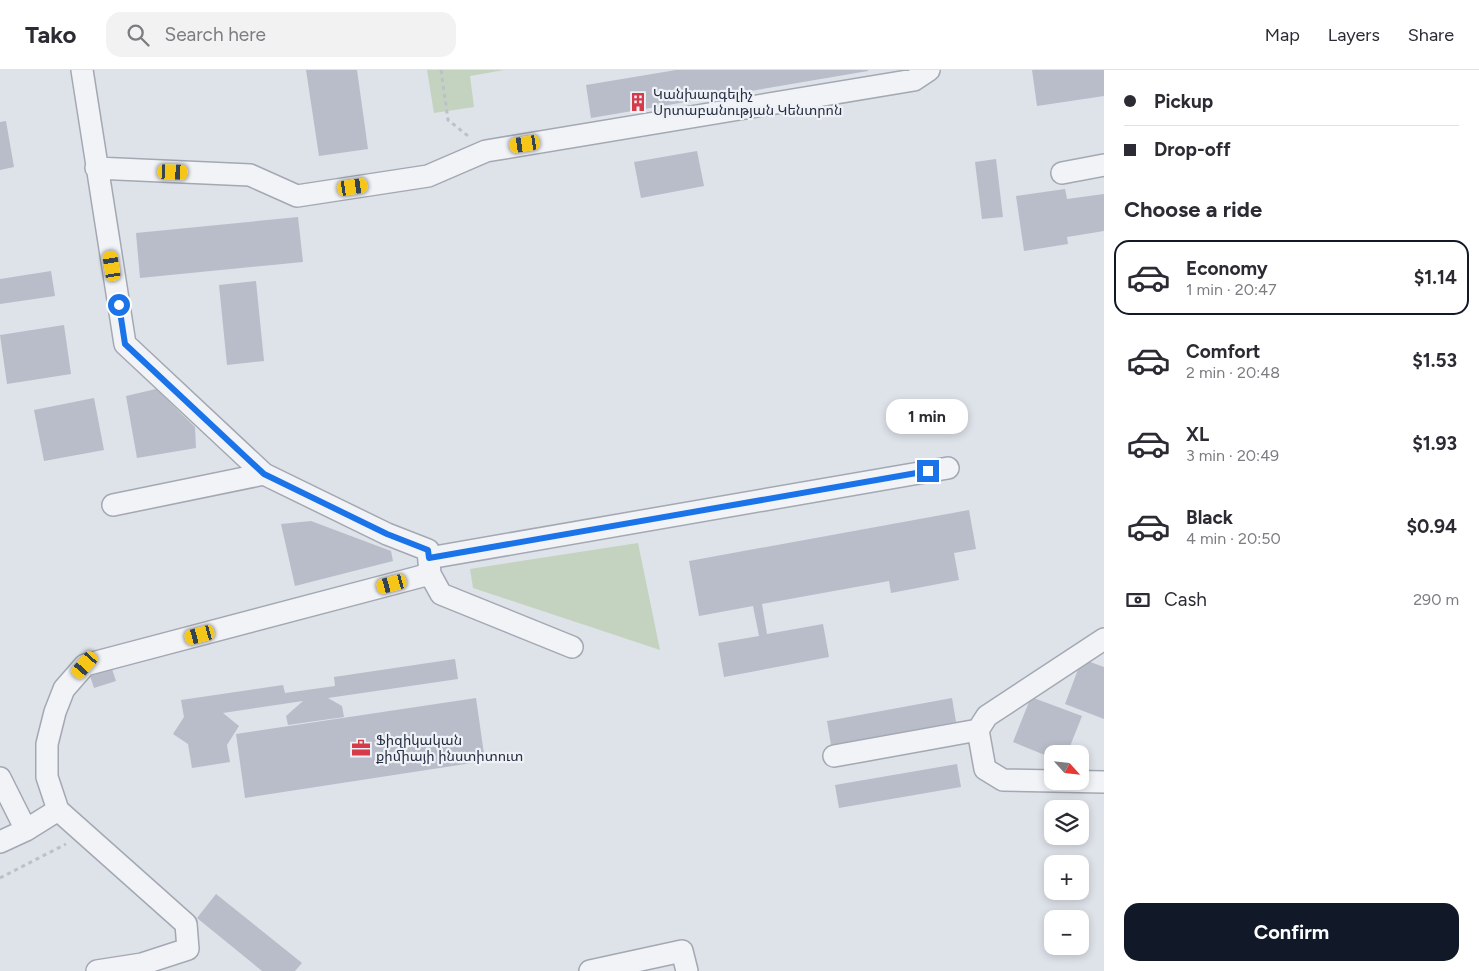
<!DOCTYPE html>
<meta charset="utf-8">
<style>
:root{--surface:#fff;--page:#f2f2f3;--text:#2b2b33;--muted:#7c7c81;--line:#e1e1e2;--accent:#111827}
body{margin:0;font-family:Figtree,"Noto Sans Armenian",sans-serif;background:var(--page);color:var(--text);height:100vh;display:flex;flex-direction:column;font-size:19px;white-space:nowrap}
*{box-sizing:border-box;margin:0}
p{font-size:16px;color:var(--muted)}
.icon{flex:none;width:28px;height:28px;fill:none;stroke:currentColor;stroke-width:2;stroke-linecap:round;stroke-linejoin:round}
.map{position:relative;flex:1;overflow:hidden}
.sheet{display:flex;flex-direction:column;background:var(--surface);width:375px}
.sheet>*{flex:none}
.top-card{display:grid;align-content:center;height:110px;padding:0 20px;background:var(--surface)}
.needle{width:32px;rotate:117deg}
.controls{position:absolute;left:1044px;top:675px;display:grid;gap:10px}
.controls a{display:grid;place-items:center;width:45px;height:45px;border-radius:10px;background:var(--surface);box-shadow:0 2px 8px #0003;font-size:25px}
.end{position:absolute;width:22px;height:22px;margin:-11px;border:6px solid #1a73e8;background:#fff;box-shadow:0 0 0 2px #fff}
.from{border-radius:50%}
.bubble{position:absolute;height:35px;border-radius:15px;background:var(--surface);box-shadow:0 2px 8px #0003;font-size:16px;font-weight:700;line-height:35px;text-align:center}
.car{position:absolute;width:15px;height:30px;margin:-15px -8px;border-radius:6px;box-shadow:0 0 4px 1px #0007;background:linear-gradient(#f5c518 24%,#345 0 40%,#f5c518 0 76%,#345 0 86%,#f5c518 0)}
.top-card b{display:flex;align-items:center;gap:18px;height:48px;font-size:19px}
.top-card b+b{border-top:1px solid var(--line)}
.top-card i{width:12px;height:12px;background:var(--text)}
ul{padding:0;list-style:none}
li{display:flex;align-items:center;gap:15px;height:75px;margin:0 10px 8px;padding:0 10px;border:2px solid transparent;border-radius:15px}
li div{flex:1}
li b{display:block;font-size:19px}
li em{font-style:normal;font-weight:700}
li.selected{border-color:var(--accent)}
li>.icon{width:45px;height:45px;stroke-width:1.5}
h2{padding:0 20px;font-size:22px;line-height:60px}
.pay{display:flex;align-items:center;gap:12px;height:55px;padding:0 20px;font-size:19px}
.pay p{margin-inline-start:auto}
.action{display:flex;gap:10px;margin-top:auto;padding:10px 20px}
.action a{flex:1;height:58px;border-radius:15px;background:var(--accent);color:#fff;font-size:20px;font-weight:700;line-height:58px;text-align:center}
header{display:flex;align-items:center;gap:30px;box-sizing:border-box;height:70px;padding:0 25px;background:var(--surface);border-bottom:1px solid var(--line)}
header strong{font-size:24px}
nav{display:flex;gap:28px;margin-inline-start:auto;font-size:18px}
.search{width:350px;height:45px;background:var(--page);display:flex;align-items:center;gap:12px;box-sizing:border-box;padding:0 18px;border-radius:15px;color:var(--muted);font-size:19px}
main{display:flex;flex:1;min-height:0}
.map>svg:first-child{display:block}
.green{fill:#c3d3bf}
.building{fill:#b8bdc9}
.lines{fill:none;stroke-linecap:round;stroke-linejoin:round}
.minor-casing{stroke:#a3a8b3;stroke-width:24}
.path{stroke:#bcc0c8;stroke-width:3;stroke-dasharray:4 4;stroke-linecap:butt}
.minor{stroke:#f1f3f7;stroke-width:21}
.route{stroke:#1a73e8;stroke-width:6}
.labels{text-anchor:middle;stroke-width:4.5;stroke-linejoin:round;paint-order:stroke}
.poi-label{font-size:14px;fill:#262e41;stroke:#eef1f6;text-anchor:start}
</style>
<header>
<strong>Tako</strong>
<div class="search"><svg class="icon" aria-label="search" viewBox="0 0 24 24"><circle cx="10" cy="10" r="6"/><path d="M15 15l6 6"/></svg>Search here</div>
<nav><a>Map</a><a>Layers</a><a>Share</a></nav>
</header>
<main>
<div class="map">
<svg width="1104" height="901" viewBox="0 0 1104 901">
<rect width="100%" height="100%" fill="#dee2e9"/>
<path class="green" d="M427,0H504L470,6L474,37L434,43Z
M638,473L660,580L473,518L470,499Z"/>
<path class="building" d="M306,0H357L368,79L319,86Z
M676,0H868V1L591,48L586,15Z
M1032,0H1104V26L1037,36Z
M6,51L14,97L0,100V52Z
M697,81L704,116L641,128L634,92Z
M996,89L1003,147L982,149L975,92Z
M1065,119L1067,129L1104,124V161L1067,167L1068,174L1024,181L1016,126Z
M298,147L303,192L140,208L136,163Z
M51,201L55,226L0,234V209Z
M256,211L264,291L227,295L219,215Z
M64,255L71,304L7,314L0,265Z
M156,319L195,357L196,378L137,388L126,326Z
M94,328L104,380L44,391L34,340Z
M969,440L976,479L954,483L959,510L891,523L889,511L762,534L767,564L823,554L829,587L724,607L718,573L759,566L753,536L699,546L689,491Z
M311,451L391,481L393,491L295,516L281,454Z
M455,589L458,609L328,628L342,636L344,647L288,655L286,646L303,631L223,643L239,656L227,675L230,692L192,698L188,674L173,664L184,647L181,630L283,615L285,623L335,616L334,607Z
M1082,589L1104,597V649L1065,634Z
M112,599L116,611L94,618L90,606Z
M1031,627L1082,646L1067,684H1052V688L1013,672Z
M476,628L485,691L245,728L236,664Z
M952,628L956,652L831,675L827,651Z
M957,694L961,717L839,738L835,715Z
M216,824L302,893L295,901H262L197,848Z"/>
<g class="lines">
<g class="minor-casing">
<path id="minor" d="M82,0L125,274L264,404L387,464L428,480L430,504L441,524L572,577
M96,98L250,105L297,126L428,106L486,81L914,10L929,0
M1062,103L1104,95
M113,435L264,404
M429,488L948,398
M1104,569L987,646L978,660L985,699L1003,710L1104,712
M834,686L978,660
M0,708L26,760
M58,740L186,854L188,879L142,894L97,901
M0,772L26,760L58,740L47,707V674L55,642L64,619L85,595L430,504
M590,901L682,881L687,901"/>
</g>
<path class="path" d="M441,0L448,50L468,66
M0,808L66,774"/>
<use href="#minor" class="minor"/>
</g>
<g class="lines">
<path class="route" d="M119,235L125,274L264,404L387,464L428,480L429,488L928,401"/>
</g>
<defs>
<g id="building-bare" transform="scale(1.5)"><path d="M-4-6H4V6H1V3H-1V6H-4ZM-2.5-4.3h1.7v1.8h-1.7ZM.8-4.3h1.7v1.8H.8ZM-2.5-1h1.7V.8h-1.7ZM.8-1h1.7V.8H.8Z" fill="#d63b49" stroke="#eef1f6" stroke-width="2.5" paint-order="stroke"/></g>
<g id="office-bare" transform="scale(1.5)"><path d="M-6-3h4V-5.5h4V-3h4V5H-6ZM-1-4.5V-3h2v-1.5ZM-6 0V1H6V0Z" fill="#d63b49" stroke="#eef1f6" stroke-width="2.5" paint-order="stroke"/></g>
</defs>
<g fill-rule="evenodd">
<use href="#building-bare" x="638" y="32"/>
<use href="#office-bare" x="361" y="678"/>
</g>
<g class="labels">
<g class="poi-label">
<text x="653" y="29">Կանխարգելիչ<tspan x="653" dy="16">Սրտաբանության Կենտրոն</tspan></text>
<text x="376" y="675">Ֆիզիկական<tspan x="376" dy="16">քիմիայի ինստիտուտ</tspan></text>
</g>
</g>
</svg>
<div class="controls">
<a><svg class="needle" viewBox="-14 -14 28 28"><path d="M0-13l5 13h-10z" fill="#e53935"/><path d="M0 13l5-13h-10z" fill="#7c7c81"/></svg></a>
<a><svg class="icon" aria-label="layers" viewBox="0 0 24 24"><path d="M12 4l9 5-9 5-9-5zM3 14l9 5 9-5"/></svg></a>
<a>+</a>
<a>−</a>
</div>
<i class="end from" style="left:119px;top:235px"></i>
<i class="end" style="left:928px;top:401px"></i>
<div class="bubble" style="left:886px;top:329px;width:82px">1 min</div>
<i class="car" style="left:525px;top:74px;rotate:261deg"></i>
<i class="car" style="left:173px;top:102px;rotate:92deg"></i>
<i class="car" style="left:353px;top:117px;rotate:81deg"></i>
<i class="car" style="left:112px;top:196px;rotate:351deg"></i>
<i class="car" style="left:392px;top:514px;rotate:255deg"></i>
<i class="car" style="left:200px;top:565px;rotate:255deg"></i>
<i class="car" style="left:85px;top:595px;rotate:221deg"></i>
</div>
<section class="sheet">
<div class="top-card">
<b><i class="from"></i>Pickup</b>
<b><i></i>Drop-off</b>
</div>
<h2>Choose a ride</h2>
<ul>
<li class="selected"><svg class="icon" aria-label="car" viewBox="0 0 24 24"><path d="M5 17H2v-5l4-1 3-4h7l3 4 3 1v5h-3M9 17h6M6 11h13"/><circle cx="7" cy="17" r="2"/><circle cx="17" cy="17" r="2"/></svg><div><b>Economy</b><p>1 min · 20:47</p></div><em>$1.14</em></li>
<li><svg class="icon" aria-label="car" viewBox="0 0 24 24"><path d="M5 17H2v-5l4-1 3-4h7l3 4 3 1v5h-3M9 17h6M6 11h13"/><circle cx="7" cy="17" r="2"/><circle cx="17" cy="17" r="2"/></svg><div><b>Comfort</b><p>2 min · 20:48</p></div><em>$1.53</em></li>
<li><svg class="icon" aria-label="car" viewBox="0 0 24 24"><path d="M5 17H2v-5l4-1 3-4h7l3 4 3 1v5h-3M9 17h6M6 11h13"/><circle cx="7" cy="17" r="2"/><circle cx="17" cy="17" r="2"/></svg><div><b>XL</b><p>3 min · 20:49</p></div><em>$1.93</em></li>
<li><svg class="icon" aria-label="car" viewBox="0 0 24 24"><path d="M5 17H2v-5l4-1 3-4h7l3 4 3 1v5h-3M9 17h6M6 11h13"/><circle cx="7" cy="17" r="2"/><circle cx="17" cy="17" r="2"/></svg><div><b>Black</b><p>4 min · 20:50</p></div><em>$0.94</em></li>
</ul>
<div class="pay"><svg class="icon" aria-label="cash" viewBox="0 0 24 24"><path d="M3 7h18v10H3z"/><circle cx="12" cy="12" r="2"/></svg>Cash<p>290 m</p></div>
<div class="action"><a>Confirm</a></div>
</section>
</main>
